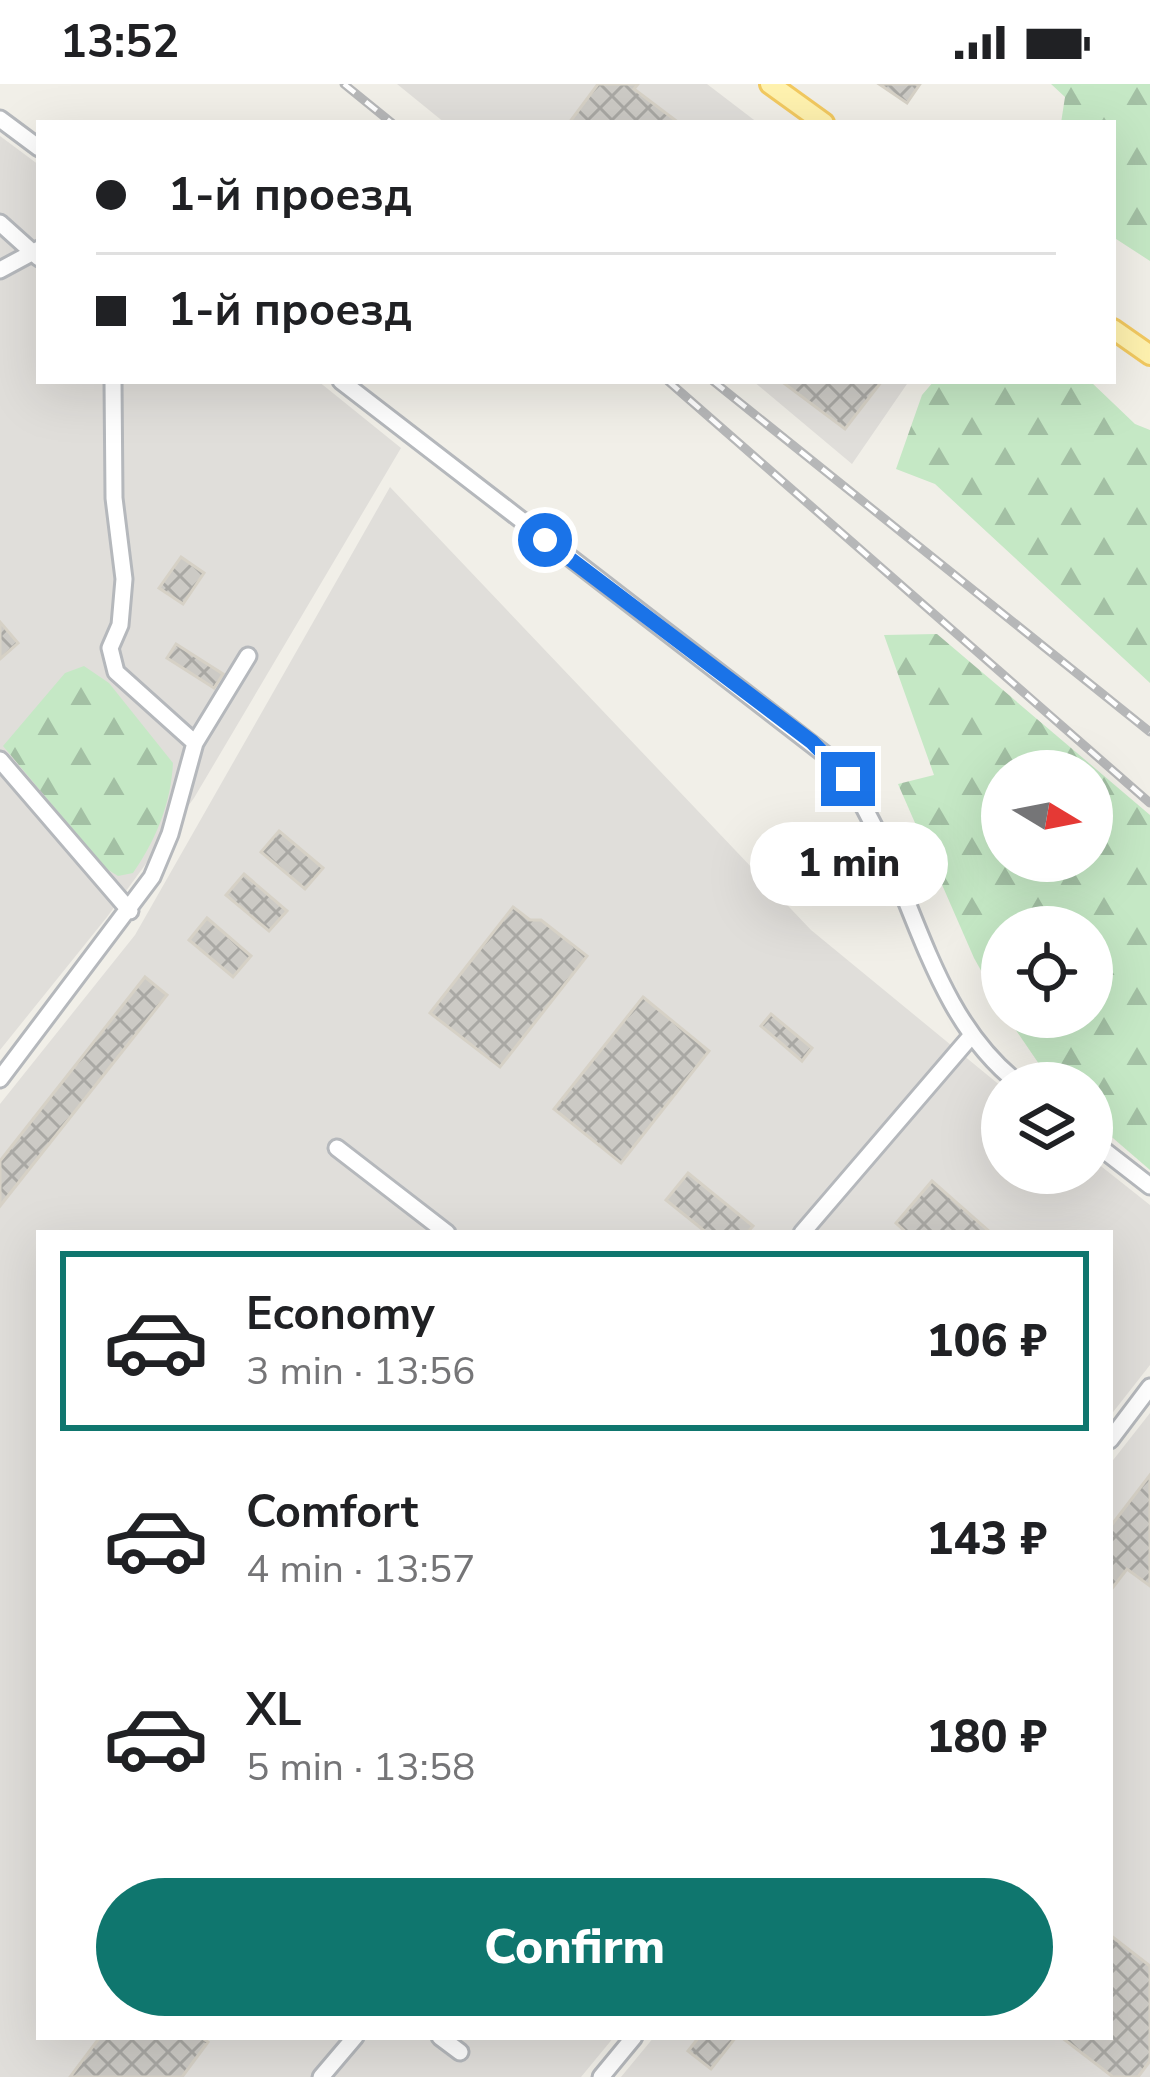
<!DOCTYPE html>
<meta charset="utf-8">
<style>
:root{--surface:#fff;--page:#f6f6f6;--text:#202124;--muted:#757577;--line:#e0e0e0;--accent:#0f766e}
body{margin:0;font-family:"Nunito Sans",sans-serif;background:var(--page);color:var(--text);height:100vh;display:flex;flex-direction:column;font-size:45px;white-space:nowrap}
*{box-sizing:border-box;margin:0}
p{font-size:39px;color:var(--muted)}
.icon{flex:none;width:66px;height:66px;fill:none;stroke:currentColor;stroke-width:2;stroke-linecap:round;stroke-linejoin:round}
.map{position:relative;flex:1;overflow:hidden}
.details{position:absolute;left:36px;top:1146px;width:1077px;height:810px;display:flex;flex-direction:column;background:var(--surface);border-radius:0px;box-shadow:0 12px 48px #0002}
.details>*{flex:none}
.hud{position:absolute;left:36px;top:36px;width:1080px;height:264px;border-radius:0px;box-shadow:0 12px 48px #0002;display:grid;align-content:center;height:264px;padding:0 60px;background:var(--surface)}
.needle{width:78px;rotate:100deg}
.buttons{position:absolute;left:981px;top:666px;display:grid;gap:24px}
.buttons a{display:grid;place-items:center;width:132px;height:132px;border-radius:50%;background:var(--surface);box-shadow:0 12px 48px #0002;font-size:60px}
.end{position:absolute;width:54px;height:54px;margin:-27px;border:15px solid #1a73e8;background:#fff;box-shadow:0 0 0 6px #fff}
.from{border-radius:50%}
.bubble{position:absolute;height:84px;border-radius:42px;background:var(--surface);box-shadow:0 12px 48px #0002;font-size:39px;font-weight:800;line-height:84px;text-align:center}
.hud b{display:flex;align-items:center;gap:42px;height:114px;font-size:45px}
.hud b+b{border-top:3px solid var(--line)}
.hud i{width:30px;height:30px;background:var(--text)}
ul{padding:21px 0 0;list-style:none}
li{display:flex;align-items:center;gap:36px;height:180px;margin:0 24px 18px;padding:0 36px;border:6px solid transparent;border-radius:0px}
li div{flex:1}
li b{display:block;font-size:45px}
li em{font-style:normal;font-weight:800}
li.current{border-color:var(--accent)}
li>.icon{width:108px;height:108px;stroke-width:1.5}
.button{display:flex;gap:24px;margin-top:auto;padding:24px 60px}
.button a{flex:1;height:138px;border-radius:72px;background:var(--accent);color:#fff;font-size:48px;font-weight:800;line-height:138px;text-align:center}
.status{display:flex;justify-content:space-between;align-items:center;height:84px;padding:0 60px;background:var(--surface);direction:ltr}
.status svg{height:33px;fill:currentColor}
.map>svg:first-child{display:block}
.industrial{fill:#e0deda}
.forest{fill:url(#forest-firs);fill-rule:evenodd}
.building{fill:url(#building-cross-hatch);stroke:#d6d1c6;stroke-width:3}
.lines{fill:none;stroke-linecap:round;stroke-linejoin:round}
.minor-casing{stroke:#b5b8bc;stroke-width:21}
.major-casing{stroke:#f2c960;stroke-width:24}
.minor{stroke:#fff;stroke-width:15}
.major{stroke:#fff2af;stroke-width:18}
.rail-casing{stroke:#b6b7b8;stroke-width:9}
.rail{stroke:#fff;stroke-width:4.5;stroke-dasharray:14;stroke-linecap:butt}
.route{stroke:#1a73e8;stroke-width:15}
</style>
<div class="status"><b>13:52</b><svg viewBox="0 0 49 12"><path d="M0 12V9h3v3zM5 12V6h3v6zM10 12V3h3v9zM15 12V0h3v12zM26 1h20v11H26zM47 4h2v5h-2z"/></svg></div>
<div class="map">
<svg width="1150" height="1993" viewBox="0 0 1150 1993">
<defs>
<pattern id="forest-firs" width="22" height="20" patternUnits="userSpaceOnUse" patternTransform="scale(3)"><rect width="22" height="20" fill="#c5e8c5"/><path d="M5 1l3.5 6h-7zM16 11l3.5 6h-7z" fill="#a3c0a4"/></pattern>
<pattern id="building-cross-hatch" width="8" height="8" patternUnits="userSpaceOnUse" patternTransform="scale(3)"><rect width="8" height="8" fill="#cccac5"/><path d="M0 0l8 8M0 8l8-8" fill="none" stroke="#a9a8a4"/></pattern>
</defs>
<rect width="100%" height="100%" fill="#f1efe8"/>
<path class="industrial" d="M397,0H707L758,39H445Z
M0,52L39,81V297H318L401,364L194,714L107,833L0,966Z
M753,297H909L852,380Z
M390,403L811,846L1002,1003V1089H1092V1075L1150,1121V1281L1110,1332V1149H39V1953H614L581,1993H0V1020L135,851Z
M1150,1329V1993H621L654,1953H1110V1380Z"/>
<path class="forest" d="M1051,0H1150V177L1113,153V39H1061L1065,13Z
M934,297H1090L1135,340L1150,346V599L935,400L896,385L922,311Z
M937,550L1150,731V1086L1092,1036V999H1052L1007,933H1092V843H1002V924L974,874L898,700L934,691L884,551ZM1002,687H1092V777H1002Z
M84,582L109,599L173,679C171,719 156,756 133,789L118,792L105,784L3,662L65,589Z"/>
<path class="building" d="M598,0H638L634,5L679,39H569Z
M879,0H920L907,19Z
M781,297H882L845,345Z
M181,473L204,489L183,520L159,504Z
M0,538L18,559L0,575Z
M176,560L223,590L214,604L167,574Z
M279,747L323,784L305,805L261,768Z
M244,790L287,827L269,847L226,811Z
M513,823L530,836H541L587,872L500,983L430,929Z
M207,834L251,872L233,893L189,856Z
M145,893L167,911L0,1122V1077Z
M643,913L709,967L621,1079L554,1025Z
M771,930L812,964L802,977L761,942Z
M688,1089L753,1142L747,1149H707L666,1116Z
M932,1097L991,1149H907L896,1139Z
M1150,1391V1502L1127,1485L1110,1507V1443Z
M1110,1851L1150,1882V1977L1138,1993H1113L1061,1953H1110Z
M100,1953H201L208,1958L182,1993H70Z
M699,1953H736L711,1985L688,1967Z"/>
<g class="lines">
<g class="minor-casing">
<path id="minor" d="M0,35L39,64
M0,139L39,174
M0,186L39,165
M341,297L831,675C911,769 917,920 1018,999
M195,659L248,572
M0,676L130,827
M0,995L152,793L170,750L195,659L116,588L110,564L120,541L124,495L114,414L113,297
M1092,1057L1150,1102
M337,1064L447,1149
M802,1149L972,951
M1110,1356L1150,1303
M440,1953L460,1968
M321,1993L355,1953
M601,1993L634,1953"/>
</g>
<g class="major-casing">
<path id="major" d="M770,0L824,39
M1113,245L1150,271"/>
</g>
<use href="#minor" class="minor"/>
<use href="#major" class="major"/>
<g class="rail-casing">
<path id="rail" d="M344,0L392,39
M668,297L1150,719
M713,297L1150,648"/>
</g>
<use href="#rail" class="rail"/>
</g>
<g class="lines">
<path class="route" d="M545,456L812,658L848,695"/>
</g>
</svg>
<div class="buttons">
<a><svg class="needle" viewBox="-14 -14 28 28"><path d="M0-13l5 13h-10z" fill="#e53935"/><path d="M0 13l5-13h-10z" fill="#757577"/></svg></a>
<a><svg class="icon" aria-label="locate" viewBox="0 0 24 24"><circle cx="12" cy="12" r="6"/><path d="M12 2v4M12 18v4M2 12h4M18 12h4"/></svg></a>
<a><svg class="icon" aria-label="layers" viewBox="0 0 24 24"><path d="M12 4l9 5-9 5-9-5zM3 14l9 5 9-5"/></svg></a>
</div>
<i class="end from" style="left:545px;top:456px"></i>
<i class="end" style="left:848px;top:695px"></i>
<div class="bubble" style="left:750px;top:738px;width:198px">1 min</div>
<div class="hud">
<b><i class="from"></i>1-й проезд</b>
<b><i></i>1-й проезд</b>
</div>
<section class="details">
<ul>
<li class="current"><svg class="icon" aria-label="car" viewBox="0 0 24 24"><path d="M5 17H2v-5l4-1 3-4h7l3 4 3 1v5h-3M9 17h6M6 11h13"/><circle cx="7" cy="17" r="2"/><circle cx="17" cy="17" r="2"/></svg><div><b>Economy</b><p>3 min · 13:56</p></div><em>106 ₽</em></li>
<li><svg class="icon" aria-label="car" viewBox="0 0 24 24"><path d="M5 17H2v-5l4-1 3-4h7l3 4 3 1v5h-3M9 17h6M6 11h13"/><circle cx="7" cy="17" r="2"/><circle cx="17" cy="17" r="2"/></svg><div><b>Comfort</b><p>4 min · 13:57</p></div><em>143 ₽</em></li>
<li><svg class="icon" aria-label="car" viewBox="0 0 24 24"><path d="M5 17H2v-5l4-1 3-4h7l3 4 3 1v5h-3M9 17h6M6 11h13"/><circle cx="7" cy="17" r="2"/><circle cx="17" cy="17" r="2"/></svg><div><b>XL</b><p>5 min · 13:58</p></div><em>180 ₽</em></li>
</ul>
<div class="button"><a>Confirm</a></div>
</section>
</div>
